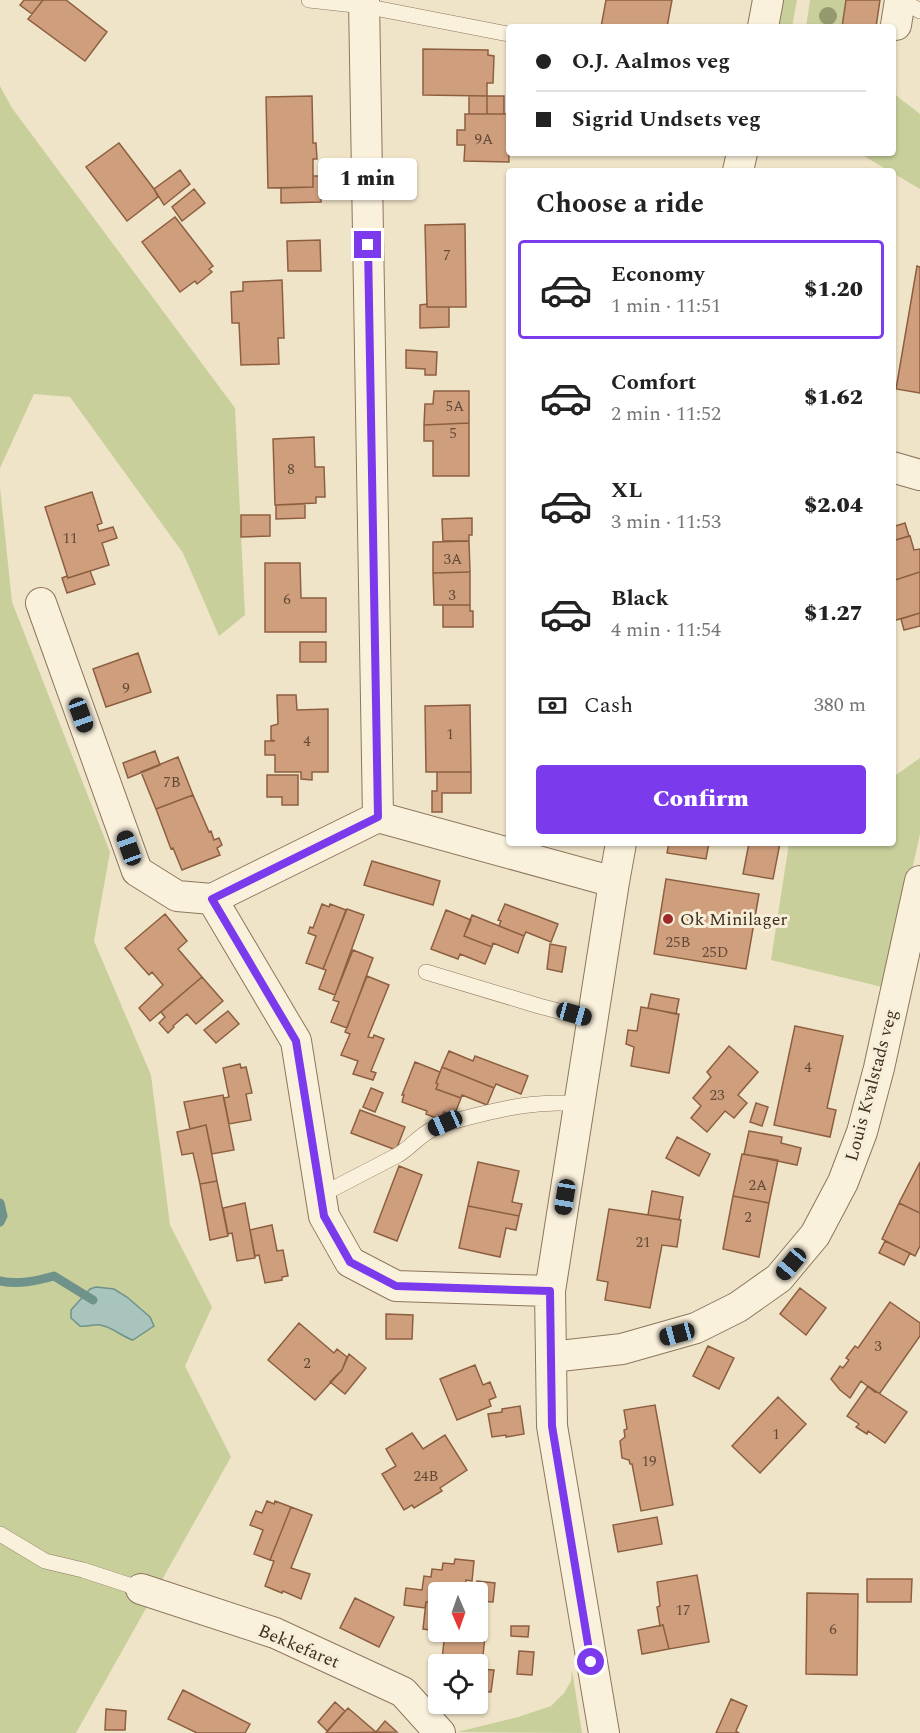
<!DOCTYPE html>
<meta charset="utf-8">
<style>
:root{--surface:#fff;--page:#f2f2f2;--text:#222;--muted:#767676;--line:#e0e0e0;--accent:#7c3aed}
body{margin:0;font-family:Spectral,serif;background:var(--page);color:var(--text);height:100vh;display:flex;flex-direction:column;font-size:22px;white-space:nowrap}
*{box-sizing:border-box;margin:0}
p{font-size:20px;color:var(--muted)}
.icon{flex:none;width:33px;height:33px;fill:none;stroke:currentColor;stroke-width:2;stroke-linecap:round;stroke-linejoin:round}
.map{position:relative;flex:1;overflow:hidden}
.side{position:absolute;left:506px;top:168px;width:390px;height:678px;display:flex;flex-direction:column;background:var(--surface);border-radius:6px;box-shadow:0 2px 4px #0004}
.side>*{flex:none}
.top-card{position:absolute;left:506px;top:24px;width:390px;height:132px;border-radius:6px;box-shadow:0 2px 4px #0004;display:grid;align-content:center;height:132px;padding:0 30px;background:var(--surface)}
.needle{width:39px;rotate:178deg}
.tools{position:absolute;left:428px;top:1582px;display:grid;gap:12px}
.tools a{display:grid;place-items:center;width:60px;height:60px;border-radius:6px;background:var(--surface);box-shadow:0 2px 4px #0004;font-size:30px}
.end{position:absolute;width:27px;height:27px;margin:-14px;border:8px solid #7c3aed;background:#fff;box-shadow:0 0 0 3px #fff}
.from{border-radius:50%}
.bubble{position:absolute;height:42px;border-radius:6px;background:var(--surface);box-shadow:0 2px 4px #0004;font-size:20px;font-weight:800;line-height:42px;text-align:center}
.car{position:absolute;width:18px;height:36px;margin:-18px -9px;border-radius:8px;box-shadow:0 0 4px 2px #0007;background:linear-gradient(#222 24%,#8ab4d8 0 40%,#222 0 76%,#8ab4d8 0 86%,#222 0)}
.top-card b{display:flex;align-items:center;gap:21px;height:57px;font-size:22px}
.top-card b+b{border-top:2px solid var(--line)}
.top-card i{width:15px;height:15px;background:var(--text)}
ul{padding:0;list-style:none}
li{display:flex;align-items:center;gap:18px;height:99px;margin:0 12px 9px;padding:0 18px;border:3px solid transparent;border-radius:6px}
li div{flex:1}
li b{display:block;font-size:22px}
li em{font-style:normal;font-weight:800}
li.selected{border-color:var(--accent)}
li>.icon{width:54px;height:54px;stroke-width:1.5}
h2{padding:0 30px;font-size:27px;line-height:72px}
.pay{display:flex;align-items:center;gap:15px;height:66px;padding:0 30px;font-size:22px}
.pay p{margin-inline-start:auto}
.primary-button{display:flex;gap:12px;margin-top:auto;padding:12px 30px}
.primary-button a{flex:1;height:69px;border-radius:6px;background:var(--accent);color:#fff;font-size:24px;font-weight:800;line-height:69px;text-align:center}
.map>svg:first-child{display:block}
.green{fill:#c9cf9b}
.water{fill:#a9c4bc;stroke:#6f938a;stroke-width:1.5}
.lines{fill:none;stroke-linecap:round;stroke-linejoin:round}
.stream{stroke:#6f938a;stroke-width:9}
.building{fill:#cf9f7d;stroke:#8d5f41;stroke-width:1.5}
.lane-casing{stroke:#8d765c;stroke-width:16}
.street-casing{stroke:#8d765c;stroke-width:32}
.lane{stroke:#faf1dc;stroke-width:15}
.street{stroke:#faf1dc;stroke-width:30}
.tree{fill:#96986f}
.route{stroke:#7c3aed;stroke-width:8}
.poi-dot{fill:#9e2a2b;stroke:#f7eed8;stroke-width:2}
.labels{text-anchor:middle;stroke-width:6;stroke-linejoin:round;paint-order:stroke}
.number-label{font-size:15px;fill:#624a37}
.poi-label{font-size:18px;fill:#3d2e20;stroke:#f7eed8;text-anchor:start}
.street-label{font-size:18px;fill:#3d2e20;stroke:#f7eed8}
</style>
<div class="map">
<svg width="920" height="1733" viewBox="0 0 920 1733">
<rect width="100%" height="100%" fill="#f0e4c8"/>
<path class="green" d="M783,0H797L792,27H778Z
M810,0H846L842,27H806Z
M0,86L12,108L235,408L245,615L219,636L183,553L70,397L34,394L0,468Z
M893,93L920,114V189L893,173L892,171H889L859,153H892Z
M0,487L12,602L110,852L94,941L151,1075L170,1225L212,1307L185,1366L231,1457L76,1733H0Z
M920,758V834L886,988L771,960L789,843H892L893,777Z
M572,1670L582,1733L457,1732L518,1717L551,1706L564,1693L571,1681Z"/>
<path class="water" d="M96,1287L114,1289L127,1297L150,1317L154,1326L133,1340C122,1337 113,1327 100,1325C94,1324 87,1327 80,1326L71,1318V1310L90,1289Z"/>
<g class="lines">
<path class="stream" d="M0,1203L3,1216L0,1222
M0,1281C18,1285 36,1281 54,1276L93,1300"/>
</g>
<path class="building" d="M24,0H43L32,14L20,5Z
M43,0H66L107,32L85,61L28,19Z
M606,0H672L667,27H601Z
M846,0H880L876,27H842Z
M423,49L488,50V55L494,56L493,83H487V96L423,95Z
M312,96L313,143H316L317,159H313V187L268,188L266,97Z
M469,96H487V114H469Z
M487,96H504V114H487Z
M465,114H508L509,162L464,161L465,145H457V130H465Z
M119,143L154,189L158,197L127,221L86,167Z
M180,170L190,184L164,205L154,189Z
M313,176H321V202L281,203V188L313,187Z
M194,189L205,203L182,221L172,207Z
M175,217L213,266L209,269L212,272L197,284L195,281L180,292L142,242Z
M465,224L466,307H427L425,225Z
M320,240L321,271H288L287,241Z
M917,266L920,267V393L896,389Z
M282,280L284,338H278L279,364L241,365L239,323H232L231,292L243,291V282Z
M427,304V307H449V327L420,328V305Z
M406,350L437,352L436,375H425V369L406,368Z
M434,391H469V423L424,425L425,404H433Z
M469,423V476H433V441H424V425Z
M314,437L315,467H324L325,497H316V503L275,505L273,439Z
M92,492L102,523L97,525L99,531L113,527L117,538L102,543L109,565L68,578L45,507Z
M305,504V518L276,519V505Z
M241,515H270V536L241,537Z
M472,518V535H469V541H443L442,519Z
M905,523L909,536L892,541V527Z
M910,536L914,550L920,549V572L892,581V541Z
M469,541L470,572L433,573V542Z
M265,563H300L301,598H326V632H265Z
M90,571L95,584L67,593L62,578L67,576L68,578Z
M470,572V605H434L433,573Z
M920,572V613L893,621L892,603H895L892,595V581Z
M443,605H470V611H473V627H443Z
M920,613V626L904,630L901,619Z
M300,642H326V662H300Z
M138,653L151,692L106,707L93,669Z
M277,695H296L297,710L328,709V772H312V780L301,779V772H275V755H265V741H275L271,740V726L278,724Z
M470,705L471,772H426L425,706Z
M155,751L160,765L128,778L123,763Z
M178,757L193,795L156,809L141,772Z
M437,772H471V793H442V812H432V791H437Z
M267,775H298V805H282V797H267Z
M193,795L209,832L211,831L214,840L219,838L222,845L217,848L220,855L182,870L173,848L171,849L156,809Z
M669,843H709L706,859L667,853Z
M749,843H780L773,879L743,874Z
M372,861L440,881L433,905L364,885Z
M666,879L759,894L746,969L654,954Z
M322,904L329,907L330,904L346,910L323,969L306,963L316,936L308,933L310,927L313,928Z
M505,904L558,924L551,942L526,932L524,936L499,926L501,921L498,920Z
M347,909L364,915L335,995L319,989L326,970L323,969Z
M446,910L471,920L464,936L492,947L485,964L460,954L458,959L431,949Z
M165,914L187,941L178,949L202,977L150,1021L139,1008L163,985L152,972L149,975L125,948Z
M472,915L524,936L518,953L493,943L492,947L464,936Z
M550,944L566,947L562,972L547,969Z
M353,950L373,958L347,1028L331,1022L339,1002L333,1000Z
M367,976L389,985L368,1037L373,1038L374,1035L384,1039L371,1071L376,1073L373,1080L353,1074L358,1061L341,1055L350,1034L345,1032Z
M202,977L223,1001L196,1024L187,1014L173,1026L174,1027L168,1033L159,1023L165,1017L161,1012Z
M651,994L679,999L676,1014L648,1008Z
M641,1007L679,1014L669,1073L631,1066L634,1047L626,1044L628,1030L637,1031Z
M228,1011L239,1024L216,1043L204,1030Z
M795,1026L843,1036L827,1108L836,1110L830,1137L774,1125Z
M729,1046L758,1072L738,1095L747,1103L734,1118L725,1111L707,1132L691,1118L701,1106L693,1098L711,1077L707,1072Z
M449,1051L473,1061L475,1056L528,1076L521,1094L496,1084L494,1088L442,1067Z
M415,1062L440,1072L436,1083L438,1084L436,1089L461,1098L454,1116L444,1112L441,1120L426,1114L427,1111L402,1102L404,1095H402Z
M240,1064L241,1068L246,1067L252,1093L246,1094L251,1120L229,1124L224,1098L229,1097L223,1068Z
M442,1067L494,1088L487,1105L462,1095L461,1098L436,1089L438,1084L436,1083Z
M371,1088L383,1093L375,1112L363,1107Z
M223,1095L234,1150L212,1154L206,1125L190,1129L184,1102Z
M756,1103L768,1107L762,1126L750,1122Z
M360,1110L405,1127L396,1150L351,1133Z
M206,1125L217,1181L200,1184L193,1153L182,1155L177,1132Z
M749,1131L782,1137L781,1143L801,1148L797,1165L744,1154Z
M677,1137L710,1154L699,1176L666,1158Z
M742,1154L778,1160L769,1203L733,1196Z
M478,1162L519,1171L512,1202L522,1204L519,1216L468,1206Z
M920,1162V1213L899,1203Z
M399,1166L422,1175L397,1241L374,1232Z
M217,1181L228,1236L210,1240L200,1184Z
M652,1191L683,1197L679,1220L648,1215Z
M733,1196L769,1203L759,1257L723,1249Z
M245,1203L255,1258L237,1261L232,1233L228,1234L223,1208Z
M899,1203L920,1213V1246L915,1256L882,1239Z
M468,1206L519,1216L516,1230L506,1228L500,1257L459,1248Z
M609,1209L681,1220L677,1247L662,1245L650,1308L605,1300L608,1282L597,1280Z
M272,1225L277,1251L283,1250L288,1276L282,1277V1280L265,1283L259,1255L255,1256L250,1230Z
M885,1241L910,1253L904,1265L879,1253Z
M800,1288L826,1308L806,1335L780,1314Z
M890,1302L920,1323V1336L880,1393L875,1392L861,1381L850,1398L840,1390L831,1379L840,1366L843,1368L849,1360L846,1358L855,1346L858,1348Z
M386,1314L413,1315L412,1339H386Z
M299,1323L334,1353L337,1349L347,1357L342,1370L315,1400L268,1360Z
M708,1346L734,1358L719,1389L693,1376Z
M349,1354L366,1368L345,1394L330,1382L342,1370Z
M475,1365L483,1385L490,1382L496,1397L489,1400L491,1406L457,1420L440,1379Z
M868,1386L907,1412L885,1443L868,1431L867,1434L856,1427L859,1424L847,1416Z
M778,1397L806,1424L760,1473L732,1446Z
M655,1405L673,1505L641,1511L632,1464H630L629,1460L622,1458L620,1441L625,1437L624,1430L627,1429L624,1410Z
M520,1406L524,1434L506,1437V1435L492,1437L488,1414L502,1412V1409Z
M412,1433L423,1449L445,1435L467,1470L440,1488L442,1491L414,1508L412,1505L404,1510L382,1474L396,1466L386,1449Z
M267,1501L274,1504L275,1501L291,1507L270,1560L254,1554L263,1530L250,1525L256,1511L262,1513Z
M291,1507L312,1515L291,1568L310,1574L301,1599L283,1591L282,1593L265,1586L274,1561L270,1560Z
M657,1517L662,1544L618,1552L613,1525Z
M455,1559L474,1561L472,1581L466,1580L465,1593H438V1603L426,1602L425,1608L404,1605L406,1588L422,1590L424,1576L431,1577L432,1569L442,1570L443,1563L454,1564Z
M697,1575L709,1642L669,1649L663,1625L660,1626L657,1607L660,1606L657,1582Z
M867,1579H912L911,1602H867Z
M477,1581L495,1583L493,1602L477,1601V1593H476Z
M807,1593L858,1594L857,1675L806,1674Z
M355,1598L394,1617L379,1647L340,1628Z
M426,1602L438,1603V1631L423,1629Z
M477,1607L486,1609L483,1636L447,1632H477Z
M663,1625L669,1649L642,1654L638,1630Z
M511,1626H529L528,1637L511,1636Z
M445,1632L485,1636L482,1665H477V1668V1665H464V1662L442,1659Z
M519,1651L534,1652L532,1675L517,1674Z
M477,1669L494,1670L491,1692L477,1691Z
M183,1690L250,1724L245,1733H197L168,1719Z
M731,1699L747,1706L736,1731L739,1733H716Z
M335,1702L345,1711L327,1731L318,1722Z
M348,1708L376,1732L385,1721L397,1732L326,1733Z
M106,1709L126,1711L125,1730H105Z"/>
<g class="lines">
<g class="lane-casing">
<path id="lane" d="M309,0L364,6L508,34
M901,0L920,11
M426,972L539,1006L593,1020
M321,1195L398,1155C410,1148 419,1136 431,1130C442,1124 454,1121 466,1118C503,1108 541,1100 579,1104
M0,1534L45,1561L83,1570L141,1589"/>
</g>
<g class="street-casing">
<path id="street" d="M364,0L378,817L614,882
M896,25L900,0
M763,27L768,0
M738,171L742,153
M892,467L920,475
M41,603L137,871L177,896L212,899
M378,817L212,899L296,1041L324,1216L350,1262L396,1286L550,1291
M551,1357L622,1349L696,1328L738,1307L779,1278L815,1235L843,1182L862,1132L879,1068L920,881
M141,1589L275,1633L403,1692L440,1733
M604,1733L552,1426L550,1291L614,882L621,843"/>
</g>
<use href="#lane" class="lane"/>
<use href="#street" class="street"/>
</g>
<circle class="tree" cx="828" cy="16" r="9"/>
<g class="lines">
<path class="route" d="M368,245L378,817L212,899L296,1041L324,1216L350,1262L396,1286L550,1291L552,1426L591,1662"/>
</g>
<circle class="poi-dot" cx="668" cy="919" r="6"/>
<g class="labels">
<g class="number-label">
<text x="484" y="144">9A</text>
<text x="447" y="260">7</text>
<text x="455" y="411">5A</text>
<text x="453" y="438">5</text>
<text x="291" y="474">8</text>
<text x="70" y="543">11</text>
<text x="453" y="564">3A</text>
<text x="452" y="600">3</text>
<text x="287" y="604">6</text>
<text x="126" y="693">9</text>
<text x="450" y="739">1</text>
<text x="307" y="746">4</text>
<text x="172" y="787">7B</text>
<text x="678" y="947">25B</text>
<text x="715" y="957">25D</text>
<text x="808" y="1072">4</text>
<text x="717" y="1100">23</text>
<text x="758" y="1190">2A</text>
<text x="748" y="1222">2</text>
<text x="643" y="1247">21</text>
<text x="878" y="1351">3</text>
<text x="307" y="1368">2</text>
<text x="776" y="1439">1</text>
<text x="649" y="1466">19</text>
<text x="426" y="1481">24B</text>
<text x="683" y="1615">17</text>
<text x="833" y="1634">6</text>
</g>
<g class="poi-label">
<text x="680" y="925">Ok Minilager</text>
</g>
<g class="street-label">
<text transform="translate(871 1085) rotate(-75)" y="6">Louis Kvalstads veg</text>
<text transform="translate(299 1646) rotate(23)" y="6">Bekkefaret</text>
</g>
</g>
</svg>
<div class="tools">
<a><svg class="needle" viewBox="-14 -14 28 28"><path d="M0-13l5 13h-10z" fill="#e53935"/><path d="M0 13l5-13h-10z" fill="#767676"/></svg></a>
<a><svg class="icon" aria-label="locate" viewBox="0 0 24 24"><circle cx="12" cy="12" r="6"/><path d="M12 2v4M12 18v4M2 12h4M18 12h4"/></svg></a>
</div>
<i class="end from" style="left:591px;top:1662px"></i>
<i class="end" style="left:368px;top:245px"></i>
<div class="bubble" style="left:318px;top:158px;width:99px">1 min</div>
<i class="car" style="left:81px;top:715px;rotate:160deg"></i>
<i class="car" style="left:129px;top:848px;rotate:340deg"></i>
<i class="car" style="left:574px;top:1014px;rotate:106deg"></i>
<i class="car" style="left:445px;top:1123px;rotate:246deg"></i>
<i class="car" style="left:565px;top:1197px;rotate:189deg"></i>
<i class="car" style="left:791px;top:1264px;rotate:220deg"></i>
<i class="car" style="left:677px;top:1334px;rotate:255deg"></i>
<div class="top-card">
<b><i class="from"></i>O.J. Aalmos veg</b>
<b><i></i>Sigrid Undsets veg</b>
</div>
<section class="side">
<h2>Choose a ride</h2>
<ul>
<li class="selected"><svg class="icon" aria-label="car" viewBox="0 0 24 24"><path d="M5 17H2v-5l4-1 3-4h7l3 4 3 1v5h-3M9 17h6M6 11h13"/><circle cx="7" cy="17" r="2"/><circle cx="17" cy="17" r="2"/></svg><div><b>Economy</b><p>1 min · 11:51</p></div><em>$1.20</em></li>
<li><svg class="icon" aria-label="car" viewBox="0 0 24 24"><path d="M5 17H2v-5l4-1 3-4h7l3 4 3 1v5h-3M9 17h6M6 11h13"/><circle cx="7" cy="17" r="2"/><circle cx="17" cy="17" r="2"/></svg><div><b>Comfort</b><p>2 min · 11:52</p></div><em>$1.62</em></li>
<li><svg class="icon" aria-label="car" viewBox="0 0 24 24"><path d="M5 17H2v-5l4-1 3-4h7l3 4 3 1v5h-3M9 17h6M6 11h13"/><circle cx="7" cy="17" r="2"/><circle cx="17" cy="17" r="2"/></svg><div><b>XL</b><p>3 min · 11:53</p></div><em>$2.04</em></li>
<li><svg class="icon" aria-label="car" viewBox="0 0 24 24"><path d="M5 17H2v-5l4-1 3-4h7l3 4 3 1v5h-3M9 17h6M6 11h13"/><circle cx="7" cy="17" r="2"/><circle cx="17" cy="17" r="2"/></svg><div><b>Black</b><p>4 min · 11:54</p></div><em>$1.27</em></li>
</ul>
<div class="pay"><svg class="icon" aria-label="cash" viewBox="0 0 24 24"><path d="M3 7h18v10H3z"/><circle cx="12" cy="12" r="2"/></svg>Cash<p>380 m</p></div>
<div class="primary-button"><a>Confirm</a></div>
</section>
</div>
